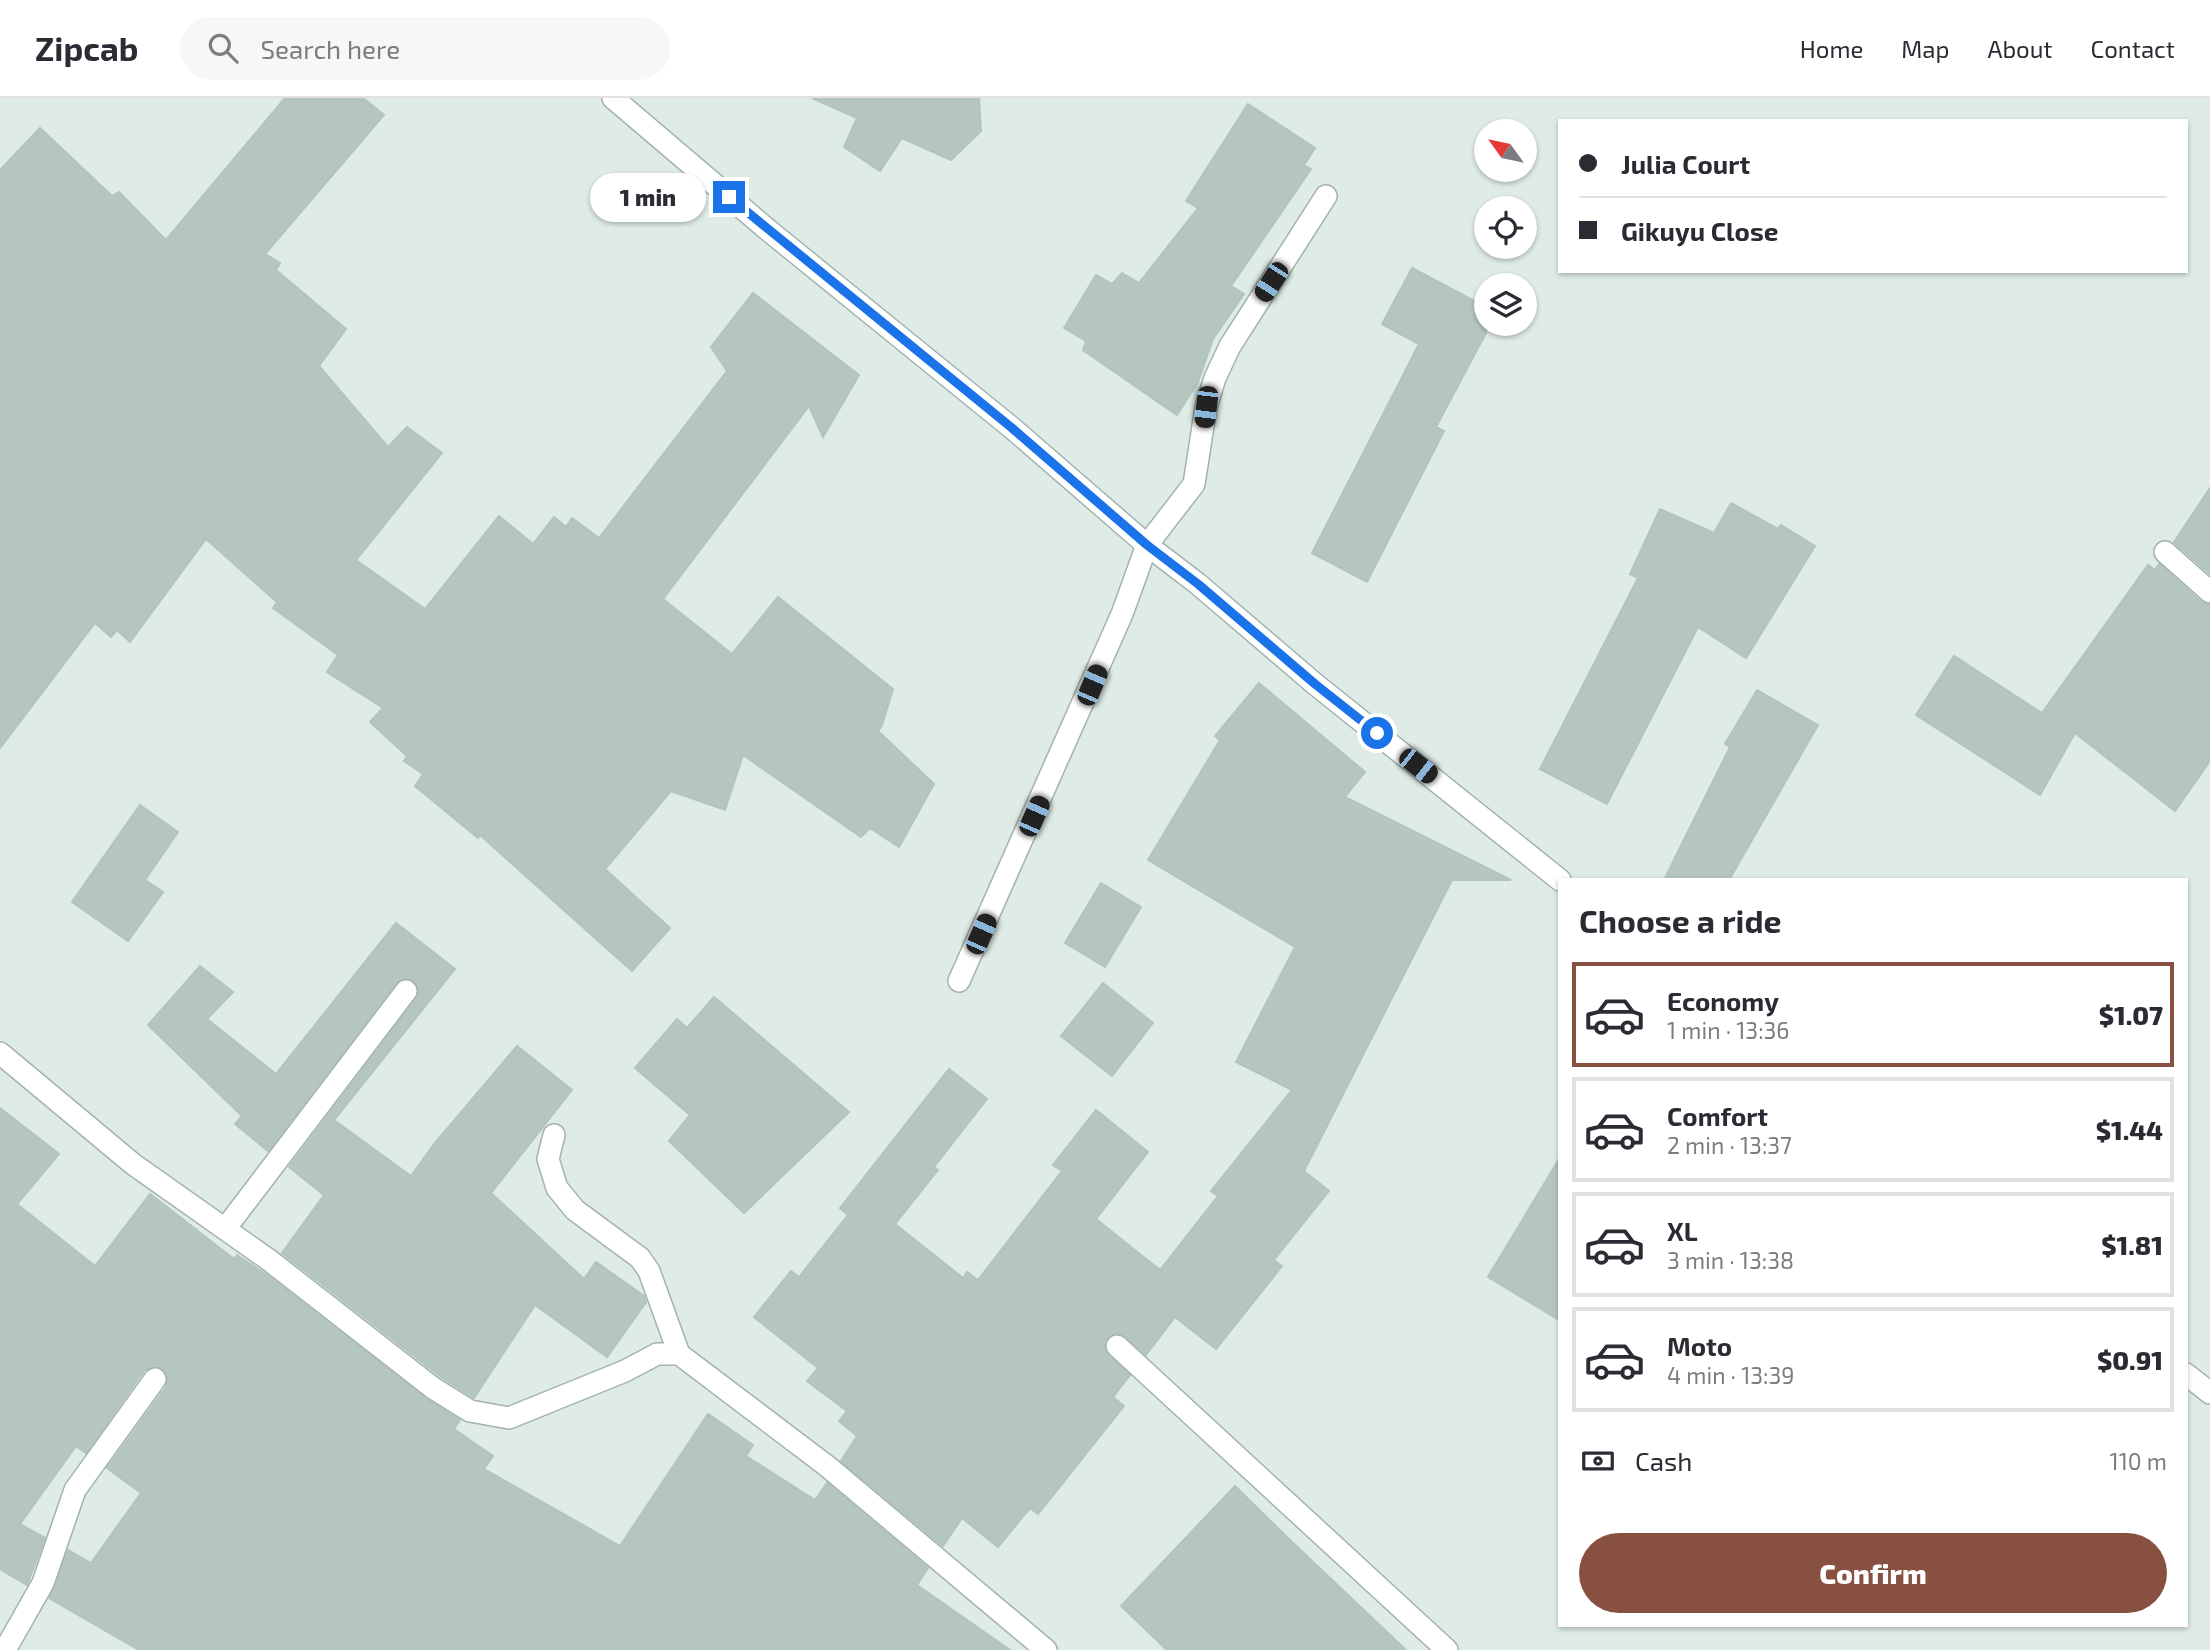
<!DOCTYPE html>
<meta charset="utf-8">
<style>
:root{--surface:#fff;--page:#f7f7f7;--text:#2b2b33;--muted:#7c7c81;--line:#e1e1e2;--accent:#875041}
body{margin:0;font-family:"Exo 2",sans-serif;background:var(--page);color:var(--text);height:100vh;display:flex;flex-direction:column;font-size:26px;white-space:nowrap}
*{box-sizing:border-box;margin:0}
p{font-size:23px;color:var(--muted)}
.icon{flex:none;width:38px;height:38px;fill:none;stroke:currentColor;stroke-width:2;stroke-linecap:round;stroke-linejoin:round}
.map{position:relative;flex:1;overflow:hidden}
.details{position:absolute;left:1558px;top:780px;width:630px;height:749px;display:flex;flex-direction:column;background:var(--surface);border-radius:0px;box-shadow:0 2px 5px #0004}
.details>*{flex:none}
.hud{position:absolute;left:1558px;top:21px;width:630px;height:154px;border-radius:0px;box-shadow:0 2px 5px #0004;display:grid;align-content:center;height:154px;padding:0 21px;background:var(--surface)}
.needle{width:46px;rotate:303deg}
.tools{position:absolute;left:1474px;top:21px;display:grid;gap:14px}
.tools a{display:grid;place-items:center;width:63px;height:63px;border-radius:50%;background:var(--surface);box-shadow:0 2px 5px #0004;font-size:35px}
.end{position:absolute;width:32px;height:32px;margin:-16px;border:9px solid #1a73e8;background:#fff;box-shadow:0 0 0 4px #fff}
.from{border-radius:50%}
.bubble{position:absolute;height:49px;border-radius:24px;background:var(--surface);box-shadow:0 2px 5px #0004;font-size:23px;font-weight:800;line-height:49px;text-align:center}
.car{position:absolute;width:21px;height:42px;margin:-21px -10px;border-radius:9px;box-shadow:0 0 5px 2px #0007;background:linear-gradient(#222 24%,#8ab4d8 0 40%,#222 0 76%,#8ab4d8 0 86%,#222 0)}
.hud b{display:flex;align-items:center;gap:24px;height:66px;font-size:26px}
.hud b+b{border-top:2px solid var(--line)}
.hud i{width:18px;height:18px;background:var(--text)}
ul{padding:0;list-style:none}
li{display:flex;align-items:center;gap:21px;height:105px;margin:0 14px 10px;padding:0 7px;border:4px solid var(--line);border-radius:0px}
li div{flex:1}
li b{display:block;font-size:26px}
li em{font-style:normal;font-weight:800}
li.current{border-color:var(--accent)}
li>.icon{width:63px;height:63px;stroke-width:1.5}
h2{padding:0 21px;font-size:32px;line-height:84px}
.pay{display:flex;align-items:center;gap:18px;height:77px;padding:0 21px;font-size:26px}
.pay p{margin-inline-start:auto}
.button{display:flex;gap:14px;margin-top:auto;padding:14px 21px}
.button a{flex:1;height:80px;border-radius:42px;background:var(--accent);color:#fff;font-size:28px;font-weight:800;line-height:80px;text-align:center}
header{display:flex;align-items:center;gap:42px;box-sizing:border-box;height:98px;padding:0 35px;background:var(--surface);border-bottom:2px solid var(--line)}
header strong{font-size:33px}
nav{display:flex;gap:38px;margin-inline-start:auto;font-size:24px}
.search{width:490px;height:63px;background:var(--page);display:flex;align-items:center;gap:18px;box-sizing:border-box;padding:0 24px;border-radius:38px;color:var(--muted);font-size:26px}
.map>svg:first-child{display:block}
.building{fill:#b5c6bf;stroke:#b2c5bd;stroke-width:2}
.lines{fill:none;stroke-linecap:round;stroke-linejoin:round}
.lane-casing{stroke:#a2b3ad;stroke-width:24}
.street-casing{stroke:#a2b3ad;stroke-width:24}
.lane{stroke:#fff;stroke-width:21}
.street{stroke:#fff;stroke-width:21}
.route{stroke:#1a73e8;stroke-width:9}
</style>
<header>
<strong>Zipcab</strong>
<div class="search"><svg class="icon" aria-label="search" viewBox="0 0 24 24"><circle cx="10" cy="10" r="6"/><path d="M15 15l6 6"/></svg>Search here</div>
<nav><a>Home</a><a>Map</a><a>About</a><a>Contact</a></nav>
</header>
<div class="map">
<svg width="2210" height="1552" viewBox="0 0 2210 1552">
<rect width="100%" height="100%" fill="#dfebe6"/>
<path class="building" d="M285,0H363L384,17L265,156L280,165L276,172L346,231L319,268L388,349L407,329L442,355L356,462L425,511L499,418L533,446L554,419L566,429L572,420L599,440L727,273L711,249L753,195L859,277L823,339L809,308L663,501L732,556L778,499L893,591L882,627L878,633L934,686L899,749L870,730L861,739L743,657L725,712L671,693L605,771L670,830L632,873L480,737L478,740L415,688L423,676L404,663L407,658L370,624L383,610L327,574L338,557L273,510L277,504L206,441L130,544L117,532L111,539L95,525L0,650V72L40,30L112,98L119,94L166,142Z
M812,0H979L981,33L951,62L902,40L880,73L844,49L857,20Z
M1248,6L1315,50L1304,67L1311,71L1231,188L1244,196L1213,241L1198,284L1177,317L1083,252L1086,243L1064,230L1096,177L1112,186L1122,175L1139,185L1198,110L1186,103Z
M1412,170L1486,209V235L1436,329L1444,333L1367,484L1312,455L1419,246L1382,226Z
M2210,390V476L2174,444Z
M1731,405L1778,431L1781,427L1815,448L1746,560L1698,529L1607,706L1540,671L1638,480L1630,476L1660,411L1714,435Z
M2159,466L2201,504L2210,507V663L2175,713L2075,635L2040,697L1916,617L1954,558L2042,615L2148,467L2155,472Z
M1259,585L1365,674L1345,699L1511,782H1452L1304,1073L1329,1093L1274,1162L1282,1168L1216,1251L1175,1219L1146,1257L1121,1235L1108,1239L1104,1244L1105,1253L1130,1277L1113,1299L1124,1308L1038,1416L1030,1410L998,1449L962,1420L943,1448L841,1363L857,1338L839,1323L847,1313L807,1283L818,1270L754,1219L791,1173L799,1179L848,1117L840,1110L949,971L987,1001L934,1069L938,1072L895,1126L963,1180L967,1174L978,1182L1062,1073L1053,1067L1096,1012L1148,1054L1096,1121L1160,1172L1218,1098L1211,1093L1292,992L1236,964L1295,849L1148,762L1220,642L1215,638Z
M1757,592L1818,627L1729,782H1664L1730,649L1725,646Z
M140,707L178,734L145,782L163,794L128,843L72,804Z
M1101,785L1141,809L1105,869L1065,845Z
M396,825L455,871L334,1022L411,1078L434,1046L517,948L572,992L491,1095L584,1181L596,1164L644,1198L646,1204L607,1259L535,1207L474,1300L441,1279L282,1155L324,1097L289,1069L416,901L418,889L413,882L402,881L396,885L268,1053L235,1026L242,1018L148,927L200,868L233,894L207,921L276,976Z
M1103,885L1153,925L1112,978L1061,938Z
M714,899L849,1014L744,1115L669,1043L690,1017L635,970L677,921L687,930Z
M0,1010L59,1056L17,1106L95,1168L150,1096L234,1161L237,1157L267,1177L425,1300L460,1322L454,1331L493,1358L484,1371L620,1448L708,1316L753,1347L746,1358L815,1402L827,1385L928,1470L917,1487L1010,1552H139L49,1500L68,1452L91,1465L141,1395L107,1370L166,1289L167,1276L162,1270L150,1269L144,1273L86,1355L76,1348L20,1426L45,1440L27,1487L0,1471Z
M1559,1061V1222L1488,1179Z
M1235,1388L1291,1443L1406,1552H1167L1121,1508Z"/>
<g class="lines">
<g class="lane-casing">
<path id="lane" d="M1117,1248L1447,1552"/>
</g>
<g class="street-casing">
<path id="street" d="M613,0L768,132L1012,330L1147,447L1198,486L1315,586L1560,782
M2165,454L2210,494
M959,883L1122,516L1147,447L1194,386L1206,309L1215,280L1230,248L1326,98
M0,955L133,1066L269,1162L433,1290L470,1313L509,1320L625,1273L657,1256H679L827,1368L1046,1552
M554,1037L548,1061L557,1090L575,1112L640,1160L649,1173L679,1256
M225,1131L406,893
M2186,1276L2210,1295
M5,1552L43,1485L75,1392L155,1281"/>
</g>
<use href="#lane" class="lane"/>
<use href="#street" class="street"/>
</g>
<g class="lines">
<path class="route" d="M729,99L1012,330L1147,447L1198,486L1315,586L1377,635"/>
</g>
</svg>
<div class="tools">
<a><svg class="needle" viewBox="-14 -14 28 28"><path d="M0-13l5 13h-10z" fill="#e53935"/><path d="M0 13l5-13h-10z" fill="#7c7c81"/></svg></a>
<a><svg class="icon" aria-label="locate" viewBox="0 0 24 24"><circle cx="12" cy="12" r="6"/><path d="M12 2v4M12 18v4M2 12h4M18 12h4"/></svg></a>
<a><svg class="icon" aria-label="layers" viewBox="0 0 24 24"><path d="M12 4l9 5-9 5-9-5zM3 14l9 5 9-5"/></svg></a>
</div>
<i class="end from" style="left:1377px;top:635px"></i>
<i class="end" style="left:729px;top:99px"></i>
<div class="bubble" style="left:590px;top:75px;width:116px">1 min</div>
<i class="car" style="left:1271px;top:184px;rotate:213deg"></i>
<i class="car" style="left:1206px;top:309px;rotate:187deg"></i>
<i class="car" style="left:1092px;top:587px;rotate:23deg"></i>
<i class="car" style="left:1418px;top:668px;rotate:128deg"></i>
<i class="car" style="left:1034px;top:718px;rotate:24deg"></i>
<i class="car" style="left:981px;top:836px;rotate:24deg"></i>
<div class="hud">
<b><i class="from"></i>Julia Court</b>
<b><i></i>Gikuyu Close</b>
</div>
<section class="details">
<h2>Choose a ride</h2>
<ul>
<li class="current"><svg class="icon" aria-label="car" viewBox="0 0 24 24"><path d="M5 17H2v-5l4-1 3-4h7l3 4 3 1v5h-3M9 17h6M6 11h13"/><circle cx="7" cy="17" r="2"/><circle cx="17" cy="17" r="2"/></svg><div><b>Economy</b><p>1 min · 13:36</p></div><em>$1.07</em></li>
<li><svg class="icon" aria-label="car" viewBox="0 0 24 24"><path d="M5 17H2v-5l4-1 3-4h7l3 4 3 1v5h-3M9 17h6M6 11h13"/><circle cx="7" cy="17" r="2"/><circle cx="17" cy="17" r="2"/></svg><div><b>Comfort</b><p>2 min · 13:37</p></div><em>$1.44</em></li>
<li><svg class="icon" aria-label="car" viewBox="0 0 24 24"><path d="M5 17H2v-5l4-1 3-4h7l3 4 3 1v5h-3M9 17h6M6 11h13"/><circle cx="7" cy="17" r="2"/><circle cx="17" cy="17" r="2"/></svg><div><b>XL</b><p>3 min · 13:38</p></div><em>$1.81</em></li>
<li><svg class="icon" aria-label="car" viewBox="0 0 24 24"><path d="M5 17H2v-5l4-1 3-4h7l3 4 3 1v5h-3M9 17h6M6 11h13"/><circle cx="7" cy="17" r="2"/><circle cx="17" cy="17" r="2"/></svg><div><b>Moto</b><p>4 min · 13:39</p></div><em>$0.91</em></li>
</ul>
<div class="pay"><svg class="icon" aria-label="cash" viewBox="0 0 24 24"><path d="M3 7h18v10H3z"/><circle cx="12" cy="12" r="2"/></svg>Cash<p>110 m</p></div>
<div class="button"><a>Confirm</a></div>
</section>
</div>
